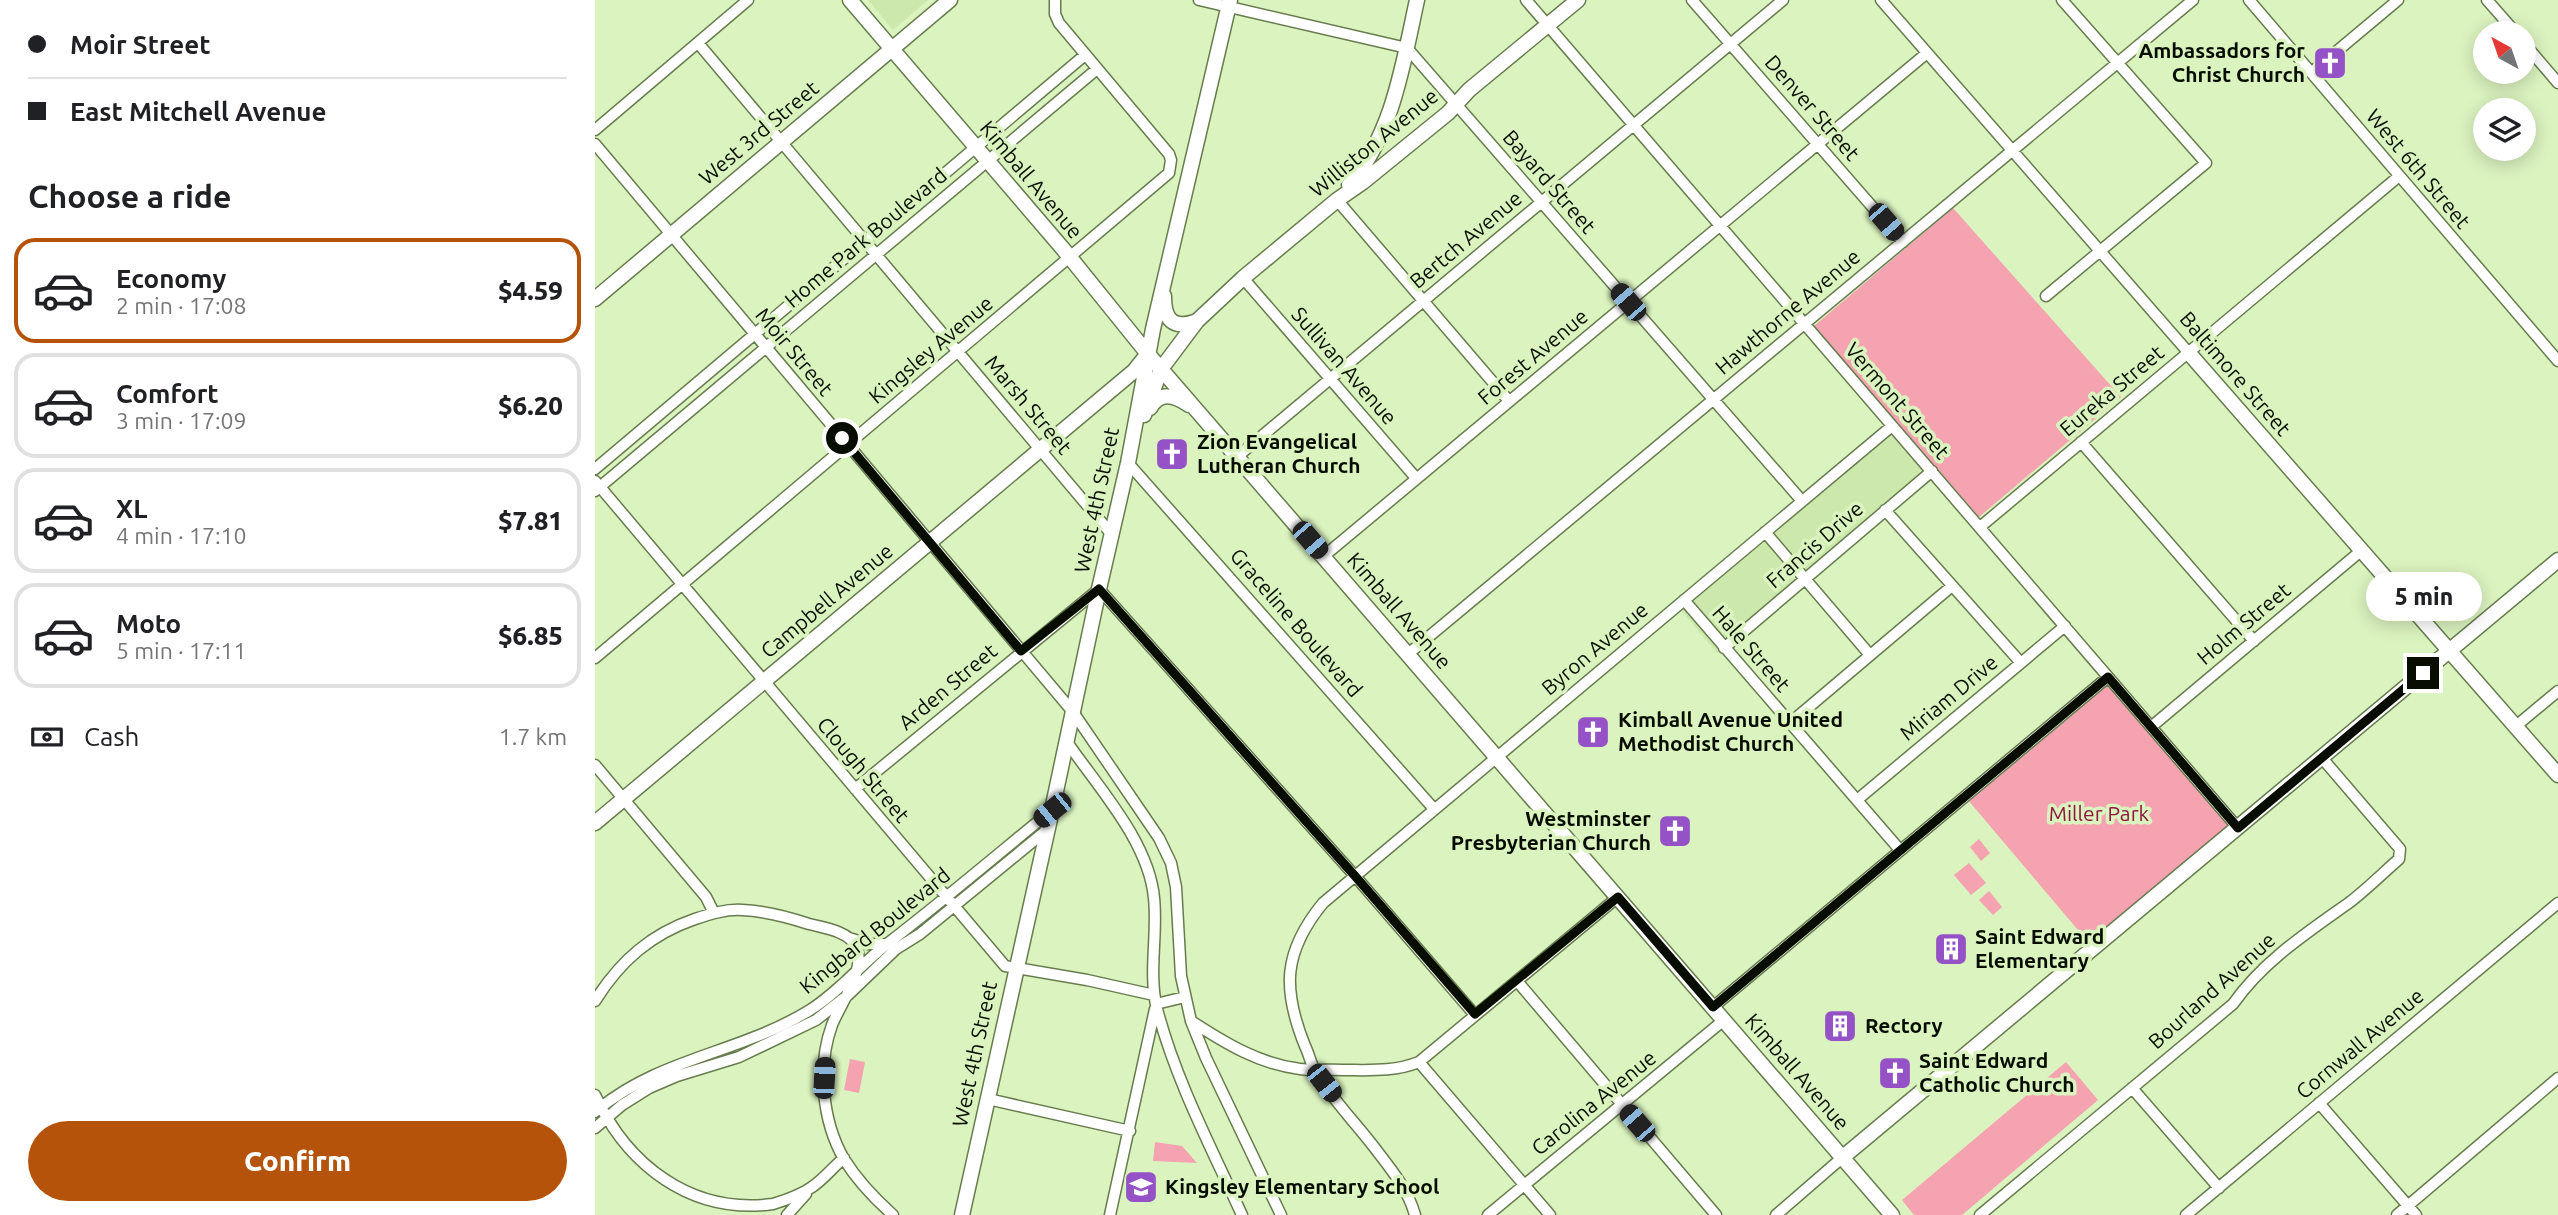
<!DOCTYPE html>
<meta charset="utf-8">
<style>
:root{--surface:#fff;--page:#f6f6f6;--text:#202124;--muted:#757577;--line:#e0e0e0;--accent:#b45309}
body{margin:0;font-family:Ubuntu,sans-serif;background:var(--page);color:var(--text);height:100vh;display:flex;flex-direction:column;font-size:26px;white-space:nowrap}
*{box-sizing:border-box;margin:0}
p{font-size:23px;color:var(--muted)}
.icon{flex:none;width:38px;height:38px;fill:none;stroke:currentColor;stroke-width:2;stroke-linecap:round;stroke-linejoin:round}
.map{position:relative;flex:1;overflow:hidden}
.side{display:flex;flex-direction:column;background:var(--surface);width:595px}
.side>*{flex:none}
.banner{display:grid;align-content:center;height:154px;padding:0 28px;background:var(--surface)}
.needle{width:46px;rotate:320deg}
.fabs{position:absolute;left:1878px;top:21px;display:grid;gap:14px}
.fabs a{display:grid;place-items:center;width:63px;height:63px;border-radius:50%;background:var(--surface);box-shadow:0 4px 18px #0003;font-size:35px}
.end{position:absolute;width:32px;height:32px;margin:-16px;border:9px solid #070e01;background:#fff;box-shadow:0 0 0 4px #fff}
.from{border-radius:50%}
.bubble{position:absolute;height:49px;border-radius:24px;background:var(--surface);box-shadow:0 4px 18px #0003;font-size:23px;font-weight:800;line-height:49px;text-align:center}
.car{position:absolute;width:21px;height:42px;margin:-21px -10px;border-radius:9px;box-shadow:0 0 5px 2px #0007;background:linear-gradient(#222 24%,#8ab4d8 0 40%,#222 0 76%,#8ab4d8 0 86%,#222 0)}
.banner b{display:flex;align-items:center;gap:24px;height:66px;font-size:26px}
.banner b+b{border-top:2px solid var(--line)}
.banner i{width:18px;height:18px;background:var(--text)}
ul{padding:0;list-style:none}
li{display:flex;align-items:center;gap:21px;height:105px;margin:0 14px 10px;padding:0 14px;border:4px solid var(--line);border-radius:21px}
li div{flex:1}
li b{display:block;font-size:26px}
li em{font-style:normal;font-weight:800}
li.selected{border-color:var(--accent)}
li>.icon{width:63px;height:63px;stroke-width:1.5}
h2{padding:0 28px;font-size:32px;line-height:84px}
.pay{display:flex;align-items:center;gap:18px;height:77px;padding:0 28px;font-size:26px}
.pay p{margin-inline-start:auto}
.action{display:flex;gap:14px;margin-top:auto;padding:14px 28px}
.action a{flex:1;height:80px;border-radius:42px;background:var(--accent);color:#fff;font-size:28px;font-weight:800;line-height:80px;text-align:center}
main{display:flex;flex:1;min-height:0}
.map>svg:first-child{display:block}
.built{fill:#cde8ad}
.green{fill:#f5a2b1}
.lines{fill:none;stroke-linecap:round;stroke-linejoin:round}
.street-casing{stroke:#677c4d;stroke-width:13}
.secondary-casing{stroke:#677c4d;stroke-width:17}
.street{stroke:#fff;stroke-width:10}
.secondary{stroke:#fff;stroke-width:14}
.route{stroke:#070e01;stroke-width:9}
.labels{text-anchor:middle;stroke-width:7;stroke-linejoin:round;paint-order:stroke}
.poi-label{font-size:21px;font-weight:bold;fill:#070e01;stroke:#dbf3bf;text-anchor:start}
.street-label{font-size:21px;fill:#070e01;stroke:#dbf3bf}
.park-label{font-size:21px;fill:#8e153e;stroke:#dbf3bf}
</style>
<main>
<section class="side">
<div class="banner">
<b><i class="from"></i>Moir Street</b>
<b><i></i>East Mitchell Avenue</b>
</div>
<h2>Choose a ride</h2>
<ul>
<li class="selected"><svg class="icon" aria-label="car" viewBox="0 0 24 24"><path d="M5 17H2v-5l4-1 3-4h7l3 4 3 1v5h-3M9 17h6M6 11h13"/><circle cx="7" cy="17" r="2"/><circle cx="17" cy="17" r="2"/></svg><div><b>Economy</b><p>2 min · 17:08</p></div><em>$4.59</em></li>
<li><svg class="icon" aria-label="car" viewBox="0 0 24 24"><path d="M5 17H2v-5l4-1 3-4h7l3 4 3 1v5h-3M9 17h6M6 11h13"/><circle cx="7" cy="17" r="2"/><circle cx="17" cy="17" r="2"/></svg><div><b>Comfort</b><p>3 min · 17:09</p></div><em>$6.20</em></li>
<li><svg class="icon" aria-label="car" viewBox="0 0 24 24"><path d="M5 17H2v-5l4-1 3-4h7l3 4 3 1v5h-3M9 17h6M6 11h13"/><circle cx="7" cy="17" r="2"/><circle cx="17" cy="17" r="2"/></svg><div><b>XL</b><p>4 min · 17:10</p></div><em>$7.81</em></li>
<li><svg class="icon" aria-label="car" viewBox="0 0 24 24"><path d="M5 17H2v-5l4-1 3-4h7l3 4 3 1v5h-3M9 17h6M6 11h13"/><circle cx="7" cy="17" r="2"/><circle cx="17" cy="17" r="2"/></svg><div><b>Moto</b><p>5 min · 17:11</p></div><em>$6.85</em></li>
</ul>
<div class="pay"><svg class="icon" aria-label="cash" viewBox="0 0 24 24"><path d="M3 7h18v10H3z"/><circle cx="12" cy="12" r="2"/></svg>Cash<p>1.7 km</p></div>
<div class="action"><a>Confirm</a></div>
</section>
<div class="map">
<svg width="1963" height="1215" viewBox="0 0 1963 1215">
<rect width="100%" height="100%" fill="#dbf3bf"/>
<path class="built" d="M273,0H333L298,30Z
M1304,426L1337,462L1122,653L1085,609Z"/>
<path class="green" d="M1358,208L1526,397L1384,517L1219,326Z
M1513,683L1634,826L1494,943L1373,800Z
M1384,839L1395,853L1386,861L1375,847Z
M1374,863L1391,883L1376,895L1359,875Z
M1394,891L1407,907L1398,915L1384,900Z
M255,1059L270,1062L264,1093L249,1090Z
M1471,1062L1503,1100L1367,1215H1319L1307,1200Z
M560,1142L587,1146L602,1163L558,1161Z"/>
<g class="lines">
<g class="street-casing">
<path id="street" d="M604,0L812,48L1207,501
M931,0L1643,828
M1097,0L1308,242
M1286,0L1593,352
M1654,0L1963,361
M1892,0L1921,33
M1928,42L1963,83
M103,43L518,536
M1717,72L1803,0
M0,130L153,0
M0,144L478,712L564,838L576,863L581,887L586,976L596,1021L611,1058L686,1215
M742,200L914,401
M648,278L821,478
M1451,296L1611,163L1467,0
M1486,442L1659,641
M643,456L1188,0
M533,463L839,809
M0,469L490,55
M0,481L410,966L492,980L559,995
M0,491L502,69
M1290,510L1426,663
M1385,527L1803,177
M1170,532L1275,655
M729,556L1332,53
M1089,600L1305,850
M1129,648L1337,471
M813,654L1598,0
M0,658L574,173L576,160L574,154L464,23L460,14V0
M1195,723L1357,586
M1921,726L1963,691
M1556,727L1767,550
M472,742C503,787 554,842 559,898C563,935 553,972 562,1009C581,1081 616,1147 647,1215
M0,765L111,897L119,913
M260,789L504,589L760,876L880,1015
M1262,800L1470,626
M254,938L273,944H292
M922,981L1121,1215
M0,1001C25,961 56,934 100,919C115,914 131,909 147,910C170,911 193,917 214,924C229,928 253,931 261,946C272,969 245,1004 237,1025C222,1066 227,1121 249,1159C262,1180 280,1199 298,1215
M561,1004L590,997
M1118,1007L1513,677
M596,1021C630,1043 664,1064 705,1069C719,1071 734,1069 748,1070C775,1070 799,1072 824,1062L1023,897
M824,1062L955,1215
M1537,1088L1624,1188
M0,1095C32,1164 95,1215 178,1204C191,1200 206,1195 217,1187C229,1179 238,1167 249,1158
M393,1099L535,1131
M1724,1103L1821,1215
M0,1112C65,1057 144,1054 215,1010C244,992 265,965 292,944C348,901 402,855 457,810
M0,1128L27,1105L54,1088L82,1076L144,1057L221,1020L253,995L301,949L325,934L453,829
M192,1215L211,1194
M515,1215L560,1009
M820,1215C813,1189 795,1168 779,1147C760,1122 736,1098 720,1071C716,1064 714,1054 710,1046C687,989 688,952 728,903L1297,426
M893,1215L1129,1020
M1181,1215L1248,1157
M1385,1215L1638,1004C1668,961 1713,932 1755,902C1772,889 1788,873 1804,859L1805,849L1727,758
M1591,1215L1963,903
M1802,1215L1963,1078"/>
</g>
<g class="secondary-casing">
<path id="secondary" d="M255,0L469,250L553,354L1297,1215
M754,185C798,134 808,64 822,0
M569,296C569,320 578,330 602,321
M0,299L355,0
M1593,352L1963,775
M555,408C565,391 579,395 594,405
M549,415L566,369L602,321L648,278L742,200L768,182L853,113L874,90L983,0
M0,823L539,371L551,356
M1248,1157L1963,560
M367,1215L457,810L504,589L533,463L558,329L635,0"/>
</g>
<use href="#street" class="street"/>
<use href="#secondary" class="secondary"/>
</g>
<g class="lines">
<path class="route" d="M247,438L426,651L504,589L760,876L880,1014L1023,897L1118,1007L1513,677L1643,828L1828,673"/>
</g>
<defs>
<g id="church-square" transform="scale(1.75)"><rect x="-9" y="-9" width="18" height="18" rx="4" fill="#9552c7" stroke="#dbf3bf"/><path d="M-1.2-6h2.4v3.5h3.3v2.4h-3.3V6h-2.4V-.1h-3.3v-2.4h3.3Z" fill="#fff"/></g>
<g id="building-square" transform="scale(1.75)"><rect x="-9" y="-9" width="18" height="18" rx="4" fill="#9552c7" stroke="#dbf3bf"/><path d="M-4-6H4V6H1V3H-1V6H-4ZM-2.5-4.3h1.7v1.8h-1.7ZM.8-4.3h1.7v1.8H.8ZM-2.5-1h1.7V.8h-1.7ZM.8-1h1.7V.8H.8Z" fill="#fff"/></g>
<g id="school-square" transform="scale(1.75)"><rect x="-9" y="-9" width="18" height="18" rx="4" fill="#9552c7" stroke="#dbf3bf"/><path d="M0-5L7-2L0 1L-7-2ZM-4 1L0 2.5L4 1V4Q0 6-4 4Z" fill="#fff"/></g>
</defs>
<g fill-rule="evenodd">
<use href="#church-square" x="1735" y="63"/>
<use href="#church-square" x="577" y="454"/>
<use href="#church-square" x="998" y="732"/>
<use href="#church-square" x="1080" y="831"/>
<use href="#building-square" x="1356" y="949"/>
<use href="#building-square" x="1245" y="1026"/>
<use href="#church-square" x="1300" y="1073"/>
<use href="#school-square" x="546" y="1187"/>
</g>
<g class="labels">
<g class="poi-label">
<text x="1710" y="58" text-anchor="end">Ambassadors for<tspan x="1710" dy="24">Christ Church</tspan></text>
<text x="602" y="449">Zion Evangelical<tspan x="602" dy="24">Lutheran Church</tspan></text>
<text x="1023" y="727">Kimball Avenue United<tspan x="1023" dy="24">Methodist Church</tspan></text>
<text x="1056" y="826" text-anchor="end">Westminster<tspan x="1056" dy="24">Presbyterian Church</tspan></text>
<text x="1380" y="944">Saint Edward<tspan x="1380" dy="24">Elementary</tspan></text>
<text x="1270" y="1033">Rectory</text>
<text x="1324" y="1068">Saint Edward<tspan x="1324" dy="24">Catholic Church</tspan></text>
<text x="570" y="1194">Kingsley Elementary School</text>
</g>
<g class="street-label">
<text transform="translate(1217 108) rotate(49)" y="7">Denver Street</text>
<text transform="translate(164 133) rotate(-40)" y="7">West 3rd Street</text>
<text transform="translate(779 143) rotate(-39)" y="7">Williston Avenue</text>
<text transform="translate(1823 169) rotate(50)" y="7">West 6th Street</text>
<text transform="translate(436 180) rotate(50)" y="7">Kimball Avenue</text>
<text transform="translate(954 182) rotate(49)" y="7">Bayard Street</text>
<text transform="translate(271 238) rotate(-40)" y="7">Home Park Boulevard</text>
<text transform="translate(871 240) rotate(-40)" y="7">Bertch Avenue</text>
<text transform="translate(1193 312) rotate(-40)" y="7">Hawthorne Avenue</text>
<text transform="translate(336 350) rotate(-40)" y="7">Kingsley Avenue</text>
<text transform="translate(199 352) rotate(50)" y="7">Moir Street</text>
<text transform="translate(938 357) rotate(-40)" y="7">Forest Avenue</text>
<text transform="translate(749 366) rotate(49)" y="7">Sullivan Avenue</text>
<text transform="translate(1640 374) rotate(49)" y="7">Baltimore Street</text>
<text transform="translate(1517 391) rotate(-40)" y="7">Eureka Street</text>
<text transform="translate(1302 401) rotate(49)" y="7">Vermont Street</text>
<text transform="translate(433 405) rotate(50)" y="7">Marsh Street</text>
<text transform="translate(502 500) rotate(-78)" y="7">West 4th Street</text>
<text transform="translate(1220 545) rotate(-41)" y="7">Francis Drive</text>
<text transform="translate(232 601) rotate(-40)" y="7">Campbell Avenue</text>
<text transform="translate(804 611) rotate(49)" y="7">Kimball Avenue</text>
<text transform="translate(701 623) rotate(49)" y="7">Graceline Boulevard</text>
<text transform="translate(1649 624) rotate(-40)" y="7">Holm Street</text>
<text transform="translate(1000 649) rotate(-40)" y="7">Byron Avenue</text>
<text transform="translate(1156 649) rotate(49)" y="7">Hale Street</text>
<text transform="translate(353 687) rotate(-40)" y="7">Arden Street</text>
<text transform="translate(1354 698) rotate(-40)" y="7">Miriam Drive</text>
<text transform="translate(268 770) rotate(50)" y="7">Clough Street</text>
<text transform="translate(280 931) rotate(-39)" y="7">Kingbard Boulevard</text>
<text transform="translate(1617 991) rotate(-42)" y="7">Bourland Avenue</text>
<text transform="translate(1765 1044) rotate(-40)" y="7">Cornwall Avenue</text>
<text transform="translate(380 1054) rotate(-78)" y="7">West 4th Street</text>
<text transform="translate(1202 1072) rotate(49)" y="7">Kimball Avenue</text>
<text transform="translate(999 1103) rotate(-39)" y="7">Carolina Avenue</text>
</g>
<g class="park-label">
<text x="1504" y="821">Miller Park</text>
</g>
</g>
</svg>
<div class="fabs">
<a><svg class="needle" viewBox="-14 -14 28 28"><path d="M0-13l5 13h-10z" fill="#e53935"/><path d="M0 13l5-13h-10z" fill="#757577"/></svg></a>
<a><svg class="icon" aria-label="layers" viewBox="0 0 24 24"><path d="M12 4l9 5-9 5-9-5zM3 14l9 5 9-5"/></svg></a>
</div>
<i class="end from" style="left:247px;top:438px"></i>
<i class="end" style="left:1828px;top:673px"></i>
<div class="bubble" style="left:1771px;top:572px;width:116px">5 min</div>
<i class="car" style="left:1291px;top:222px;rotate:139deg"></i>
<i class="car" style="left:1033px;top:302px;rotate:319deg"></i>
<i class="car" style="left:715px;top:540px;rotate:139deg"></i>
<i class="car" style="left:457px;top:810px;rotate:231deg"></i>
<i class="car" style="left:229px;top:1078px;rotate:3deg"></i>
<i class="car" style="left:729px;top:1083px;rotate:142deg"></i>
<i class="car" style="left:1042px;top:1123px;rotate:319deg"></i>
</div>
</main>
